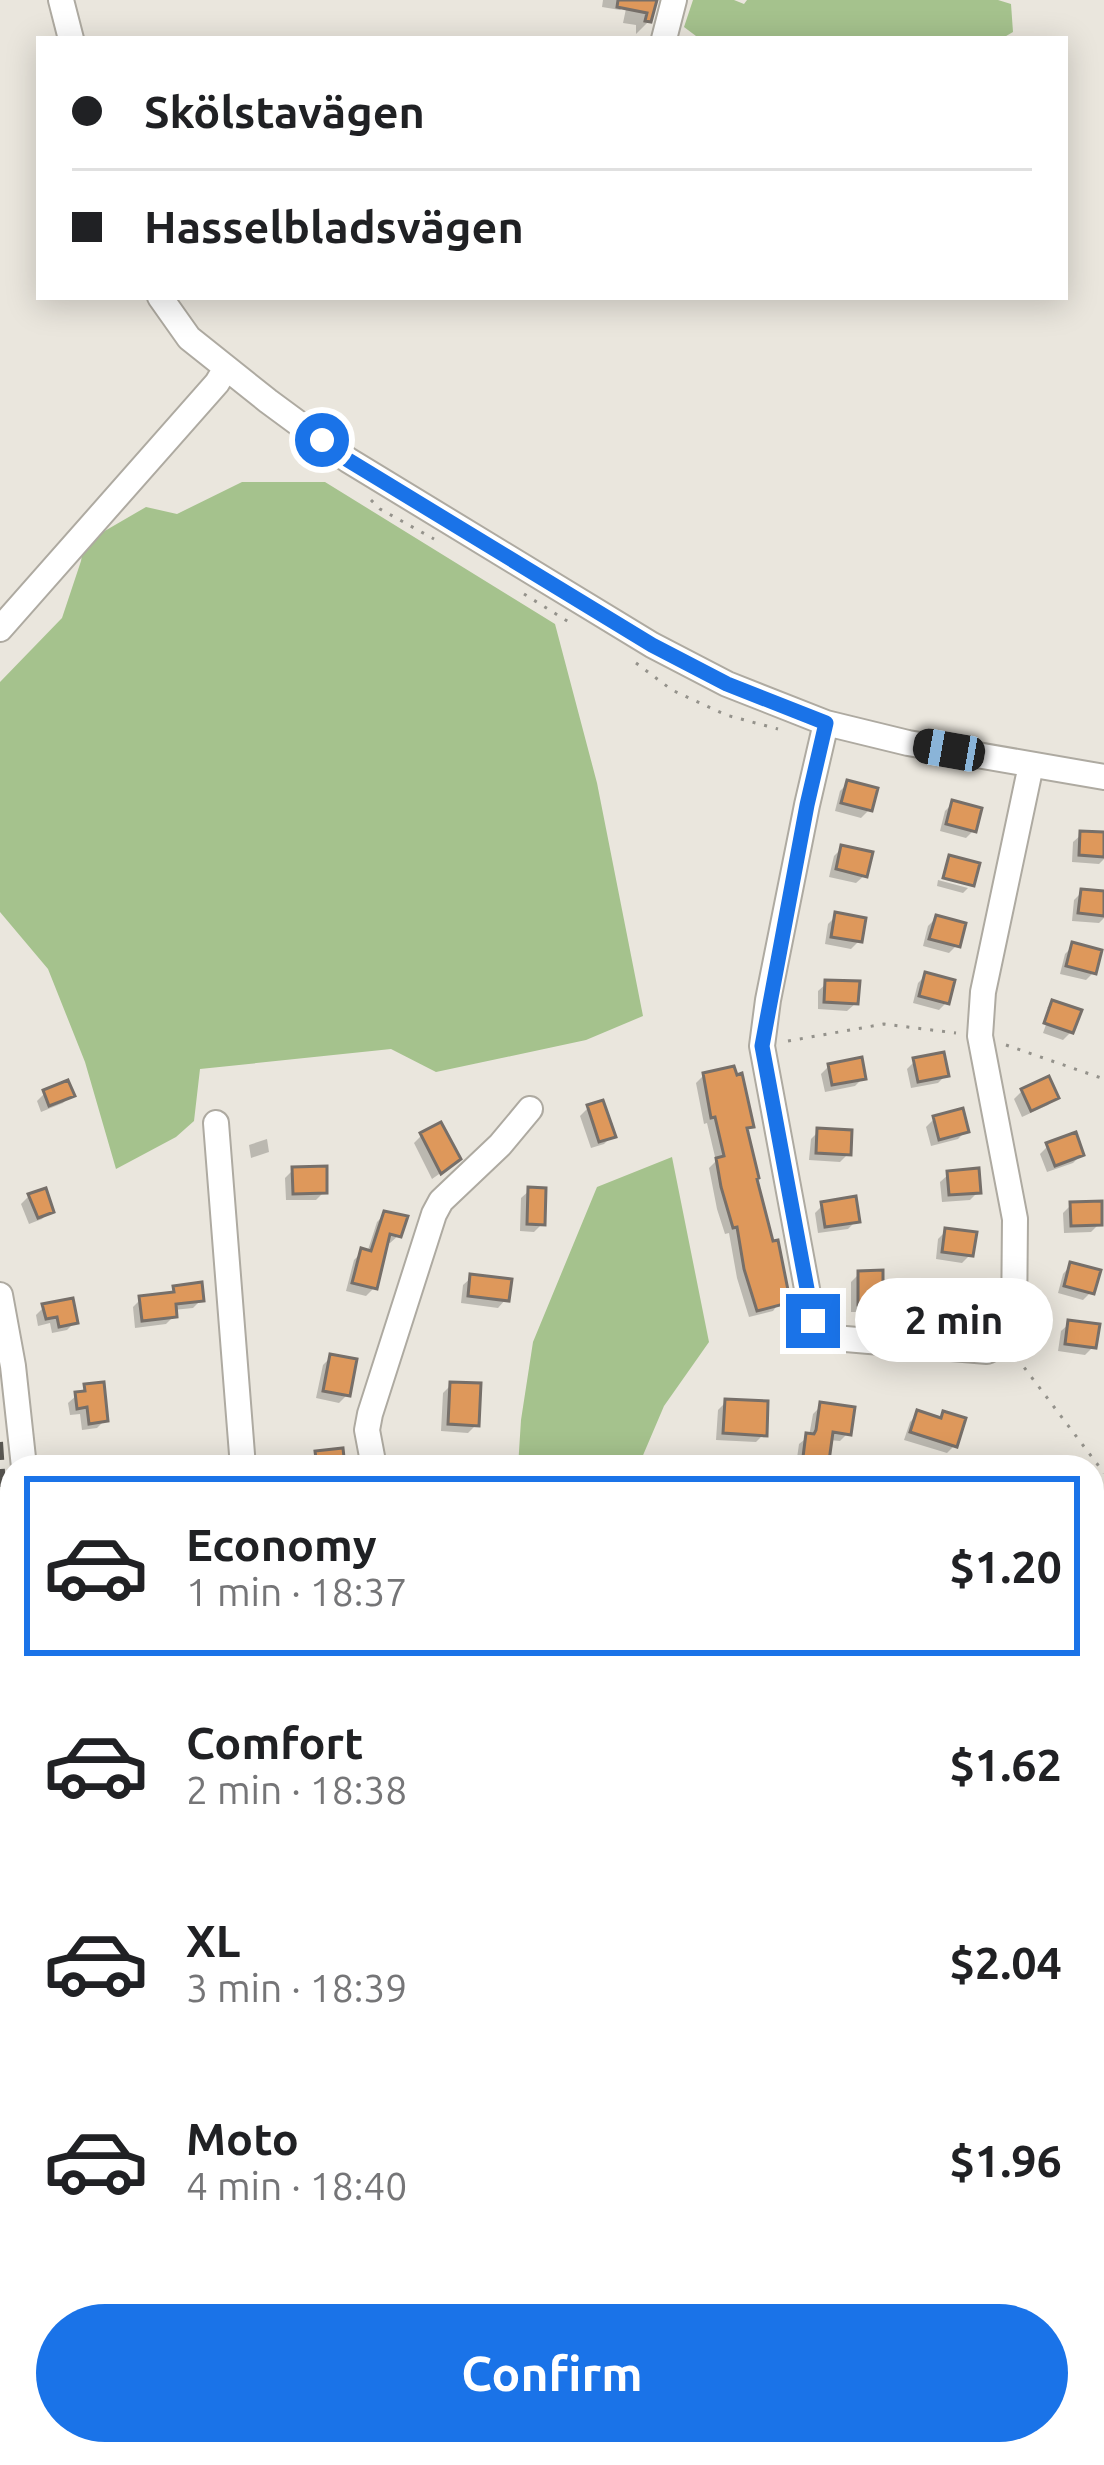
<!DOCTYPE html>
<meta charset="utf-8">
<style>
:root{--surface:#fff;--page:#f2f2f2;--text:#202124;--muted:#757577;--line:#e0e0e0;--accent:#1a73e8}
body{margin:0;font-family:Ubuntu,sans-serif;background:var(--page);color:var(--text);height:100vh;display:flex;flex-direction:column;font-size:45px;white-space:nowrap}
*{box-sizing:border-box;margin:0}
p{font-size:39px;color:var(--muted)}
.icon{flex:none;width:66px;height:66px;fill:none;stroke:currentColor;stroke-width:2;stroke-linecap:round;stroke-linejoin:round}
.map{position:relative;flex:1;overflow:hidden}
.side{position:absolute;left:0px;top:1455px;width:1104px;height:1011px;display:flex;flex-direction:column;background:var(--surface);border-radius:36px 36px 0 0;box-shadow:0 6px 30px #0003}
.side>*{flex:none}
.guide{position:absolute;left:36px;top:36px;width:1032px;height:264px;border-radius:0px;box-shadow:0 6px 30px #0003;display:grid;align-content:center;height:264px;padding:0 36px;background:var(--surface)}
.end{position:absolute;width:54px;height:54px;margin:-27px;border:15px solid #1a73e8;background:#fff;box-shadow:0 0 0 6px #fff}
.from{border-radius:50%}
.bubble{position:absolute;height:84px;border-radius:42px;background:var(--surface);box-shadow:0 6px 30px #0003;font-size:39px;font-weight:600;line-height:84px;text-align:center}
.car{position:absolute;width:36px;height:72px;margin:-36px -18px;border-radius:15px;box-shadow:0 0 9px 3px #0007;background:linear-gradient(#222 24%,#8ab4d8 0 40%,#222 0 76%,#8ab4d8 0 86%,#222 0)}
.guide b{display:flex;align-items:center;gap:42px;height:114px;font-size:45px}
.guide b+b{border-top:3px solid var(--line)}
.guide i{width:30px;height:30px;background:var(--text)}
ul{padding:21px 0 0;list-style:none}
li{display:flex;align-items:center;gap:36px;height:180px;margin:0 24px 18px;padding:0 12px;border:6px solid transparent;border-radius:0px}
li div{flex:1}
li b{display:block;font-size:45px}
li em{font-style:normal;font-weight:600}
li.selected{border-color:var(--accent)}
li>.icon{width:108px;height:108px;stroke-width:1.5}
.action{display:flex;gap:24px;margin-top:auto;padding:24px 36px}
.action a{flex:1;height:138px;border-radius:72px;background:var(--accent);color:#fff;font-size:48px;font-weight:600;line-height:138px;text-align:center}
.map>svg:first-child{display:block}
.green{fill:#a5c28d}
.shadow{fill:#0003}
.building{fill:#de985b;stroke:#766f69;stroke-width:3}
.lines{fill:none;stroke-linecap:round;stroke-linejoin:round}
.minor-casing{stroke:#aeaaa1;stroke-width:28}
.path{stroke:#94928b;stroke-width:3;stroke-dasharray:3 9;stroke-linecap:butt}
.minor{stroke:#fff;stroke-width:24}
.rail{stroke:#595752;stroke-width:6;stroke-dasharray:18 9;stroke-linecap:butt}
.route{stroke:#1a73e8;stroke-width:15}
</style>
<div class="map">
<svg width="1104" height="2465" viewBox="0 0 1104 2465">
<rect width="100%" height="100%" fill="#eae6dd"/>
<path class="green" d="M693,0H734L744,4L747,0H998L1011,4L1013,32L1001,39H700L684,27Z
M242,482H325L555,624L597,783L643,1016L586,1040L436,1072L391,1049L200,1069L194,1121L176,1137L116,1169L85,1062L48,969L0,912V682L62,618L81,561L84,543L146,507L177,514Z
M672,1157L709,1342L664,1406L638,1467H518L521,1420L533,1342L597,1187Z
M0,1859L6,1861L12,2210L0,2237Z
M0,2348L12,2373V2431L8,2465H0Z
M54,2454H176L175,2465H54Z
M364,2454H649L663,2465H364Z"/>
<path class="shadow" d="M603,0H654L649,21L636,34V25L623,23L627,4L620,10L602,7Z
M848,783L869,810L861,818L835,811L840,791Z
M953,803L974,830L966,838L940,831L945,811Z
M1082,834L1104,835V859L1099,864L1072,862L1073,842Z
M842,848L865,875L856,883L829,877L834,856Z
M938,880L968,888L963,893L937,886Z
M1082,892L1104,894V918L1099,923L1072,921L1074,900Z
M836,916L859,941L851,949L825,944L828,924Z
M936,918L957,945L949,953L923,946L928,926Z
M1073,946L1094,972L1086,980L1060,974L1065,954Z
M926,975L947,1002L939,1010L913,1003L918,983Z
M827,983L856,1003L847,1011L818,1009V991Z
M1053,1003L1071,1032L1063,1040L1043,1033L1052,1008H1047Z
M915,1061L946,1075L938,1083L911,1088L907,1069Z
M829,1066L863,1078L855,1086L825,1092L821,1074Z
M704,1075L750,1126L744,1131L786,1294L773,1311L749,1317L737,1278L729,1233L725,1234L717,1209L709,1168L716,1161L707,1123L704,1124L696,1083Z
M1022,1091L1056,1097L1048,1105L1022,1117L1014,1099Z
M45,1093L71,1095L63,1103L41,1112L37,1101Z
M588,1108L612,1136L604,1144L591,1148L580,1116Z
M934,1119L966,1131L958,1139L931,1146L926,1127Z
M819,1131L848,1154L840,1162L809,1160L811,1139Z
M422,1135L449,1167L432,1179L414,1143Z
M267,1139L269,1152L251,1158L249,1145Z
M1048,1146L1081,1155L1073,1163L1047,1172L1040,1154Z
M293,1170L324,1192L316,1200H286L285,1178Z
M949,1174L978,1192L970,1200L942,1202L940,1182Z
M530,1190L542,1224L534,1232L520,1231L521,1198Z
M29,1196L50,1211L42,1219L29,1224L21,1204Z
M823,1205L856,1221L848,1229L818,1233L815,1213Z
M1071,1205L1099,1224L1091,1232L1064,1233L1063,1213Z
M385,1214L399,1235L390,1243L385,1242L374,1288L366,1296L346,1291L354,1260L362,1252L367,1253L377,1222Z
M946,1231L970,1255L962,1263L936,1259L938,1239Z
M1071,1265L1091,1292L1083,1300L1058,1293L1063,1274Z
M859,1274L880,1304L872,1312H851V1282Z
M472,1277L506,1299L498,1308L461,1303L463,1285Z
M175,1289L201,1300L193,1308L173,1310L174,1316L166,1324L135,1328L133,1307L141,1299L168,1296Z
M951,1293L975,1317L967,1325L941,1321L943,1301Z
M44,1307L75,1322L67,1330L52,1333L50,1323L38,1326L36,1315Z
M1070,1323L1093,1347L1085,1355L1058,1351L1061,1331Z
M331,1357L347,1395L339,1403L316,1398L323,1365Z
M451,1385L476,1425L468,1433L441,1431L443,1393Z
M86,1387L105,1420L97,1428L82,1430L80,1414L70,1415L68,1403Z
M726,1402L764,1434L756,1442L716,1440L718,1410Z
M821,1406L848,1433L840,1441L829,1440L827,1460L820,1467L796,1465L799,1444L809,1436L813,1414Z
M918,1414L938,1420L944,1414L955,1445L947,1453L904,1440L910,1422Z
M1104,2046V2098L1092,2134V2074Z
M261,2454H307L306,2465H254Z
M653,2454H680L683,2456L678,2465H654L648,2462Z
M722,2454H774L773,2465H720Z
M1030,2454H1064V2460L1059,2465H1034Z"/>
<path class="building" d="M618,0H657L651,22L645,21L647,13L617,7Z
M847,780L878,788L872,811L841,803Z
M952,800L982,808L976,832L946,824Z
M1080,831L1104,832V857L1079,855Z
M841,845L873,852L867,877L836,869Z
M949,855L980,863L974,886L943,878Z
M1081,889L1104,891V916L1078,913Z
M835,912L866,918L862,942L831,937Z
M936,915L966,923L960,947L929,939Z
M1072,942L1102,950L1096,974L1066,966Z
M925,972L955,980L949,1004L919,996Z
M825,980L860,981L858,1004L824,1002Z
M1052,1000L1082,1010L1073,1033L1044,1023Z
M944,1052L949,1076L918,1082L913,1058Z
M862,1057L866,1079L832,1085L828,1064Z
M734,1066L737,1075L742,1073L754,1127L747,1128L759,1178L757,1179L773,1241L778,1240L789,1295L783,1297L784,1304L757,1311L744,1269L737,1227L733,1228L721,1187L716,1158L724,1156L715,1117L711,1118L703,1073Z
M1049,1076L1059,1098L1031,1111L1021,1089Z
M68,1080L75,1096L49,1106L43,1090Z
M603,1100L616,1137L599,1142L587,1105Z
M963,1108L969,1132L939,1140L933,1116Z
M441,1122L461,1159L441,1174L420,1133Z
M817,1128L852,1130L851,1155L816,1153Z
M1076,1132L1084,1155L1055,1166L1046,1143Z
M327,1166V1193L293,1194L292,1167Z
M979,1168L981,1193L949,1195L947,1171Z
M528,1187L546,1188L545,1225L527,1224Z
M46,1188L54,1212L38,1218L28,1194Z
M856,1196L860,1222L825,1227L821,1202Z
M1102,1201V1225L1071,1226L1070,1202Z
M384,1211L408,1216L401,1237L390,1234L377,1289L352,1283L361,1248L371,1251Z
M945,1228L977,1232L973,1256L942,1252Z
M1070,1262L1101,1270L1094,1294L1064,1286Z
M883,1270V1305H858V1271Z
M470,1274L512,1279L509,1301L468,1296Z
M202,1282L204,1301L176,1304L177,1317L142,1321L139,1296L174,1292L173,1286Z
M950,1290L982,1294L978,1319L947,1314Z
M73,1298L78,1323L59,1327L57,1317L46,1319L42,1304Z
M1068,1320L1100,1324L1096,1348L1065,1344Z
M330,1354L357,1359L350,1396L323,1391Z
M104,1382L108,1421L89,1424L87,1407L77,1409L75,1392L85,1391L84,1384Z
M450,1382L481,1383L479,1426L448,1424Z
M725,1399L768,1401L767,1436L723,1433Z
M820,1402L855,1407L851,1435L833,1432L829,1461L803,1457L806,1433L814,1434L816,1430Z
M917,1410L941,1418L943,1411L966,1418L957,1447L910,1432Z
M343,1448L345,1467H317L315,1451Z"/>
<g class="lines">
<g class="minor-casing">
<path id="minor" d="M61,0L71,39
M664,39L674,0
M160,297L189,338L268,401L348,460L652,645L727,684L826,723L908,743L1104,777
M0,629L217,383L226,368
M826,723L807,805L768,1000L762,1046L813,1321L822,1337L987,1351L1005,1342L1014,1327L1015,1219L980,1036L983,992L1031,765
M216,1123L243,1467
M0,1295L13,1366L24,1467
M374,1467L367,1430L370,1414L434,1214L441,1201L500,1145L530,1109
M0,1616L12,1613
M846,2454L864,2465
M185,2465L187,2454
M1095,2465L1097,2319L1104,2264"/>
</g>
<path class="path" d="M371,500L380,509L434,539
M524,594L572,624
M636,663L672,690L726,715L778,729
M788,1041L884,1024L956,1033
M1006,1045L1104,1079
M1017,1358L1104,1473
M1092,1650L1104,1633
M0,2023L12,2021
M891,2465L894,2454"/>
<use href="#minor" class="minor"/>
<path class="rail" d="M0,1442L12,1619
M48,2454V2465"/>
</g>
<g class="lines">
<path class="route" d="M322,440L348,460L652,645L727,684L826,723L807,805L762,1046L813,1321"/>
</g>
</svg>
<i class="end from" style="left:322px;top:440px"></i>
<i class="end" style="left:813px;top:1321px"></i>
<div class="bubble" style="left:855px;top:1278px;width:198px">2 min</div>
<i class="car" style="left:949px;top:750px;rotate:280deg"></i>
<div class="guide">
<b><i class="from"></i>Skölstavägen</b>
<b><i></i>Hasselbladsvägen</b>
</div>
<section class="side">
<ul>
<li class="selected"><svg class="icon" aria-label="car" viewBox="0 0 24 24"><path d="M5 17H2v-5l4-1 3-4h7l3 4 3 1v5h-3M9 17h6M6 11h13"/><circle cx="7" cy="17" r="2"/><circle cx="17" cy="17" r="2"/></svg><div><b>Economy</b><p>1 min · 18:37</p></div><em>$1.20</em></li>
<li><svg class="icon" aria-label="car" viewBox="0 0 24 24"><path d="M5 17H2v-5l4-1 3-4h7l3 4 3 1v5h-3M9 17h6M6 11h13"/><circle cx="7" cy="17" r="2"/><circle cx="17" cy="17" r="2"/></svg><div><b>Comfort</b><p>2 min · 18:38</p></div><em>$1.62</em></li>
<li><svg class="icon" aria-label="car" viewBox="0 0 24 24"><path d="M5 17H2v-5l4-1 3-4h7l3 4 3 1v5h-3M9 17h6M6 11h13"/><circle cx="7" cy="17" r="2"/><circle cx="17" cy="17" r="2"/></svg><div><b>XL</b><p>3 min · 18:39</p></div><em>$2.04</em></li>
<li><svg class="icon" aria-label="car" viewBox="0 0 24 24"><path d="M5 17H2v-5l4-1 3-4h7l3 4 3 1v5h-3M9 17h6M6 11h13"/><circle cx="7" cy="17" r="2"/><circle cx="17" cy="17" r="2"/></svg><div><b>Moto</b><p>4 min · 18:40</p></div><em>$1.96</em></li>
</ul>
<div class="action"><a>Confirm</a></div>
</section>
</div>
